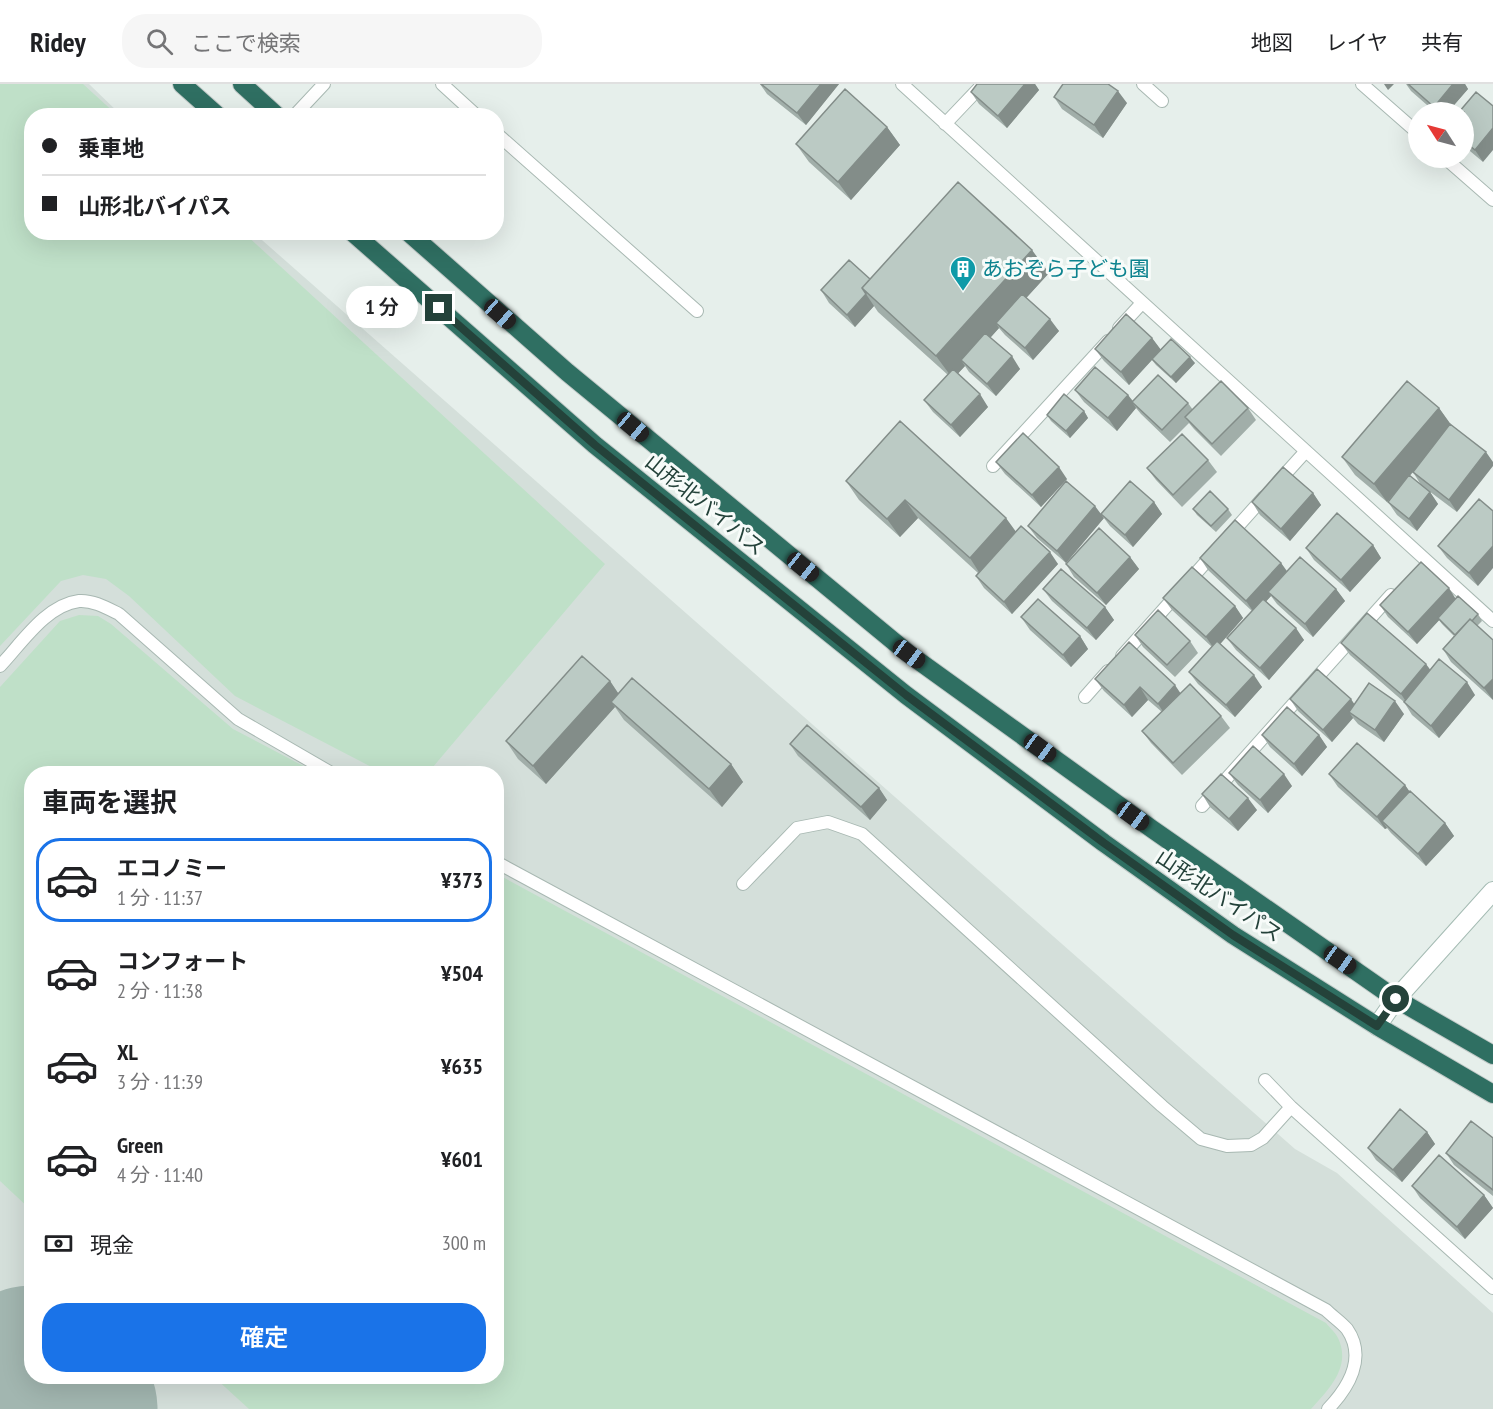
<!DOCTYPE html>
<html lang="ja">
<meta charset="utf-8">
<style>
:root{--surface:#fff;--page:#f6f6f6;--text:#202124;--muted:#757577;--line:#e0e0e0;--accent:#1a73e8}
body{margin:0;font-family:"PT Sans Narrow","Noto Sans JP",sans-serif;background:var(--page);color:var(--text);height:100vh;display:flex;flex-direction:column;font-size:22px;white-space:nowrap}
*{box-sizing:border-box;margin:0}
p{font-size:20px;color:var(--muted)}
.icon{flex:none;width:33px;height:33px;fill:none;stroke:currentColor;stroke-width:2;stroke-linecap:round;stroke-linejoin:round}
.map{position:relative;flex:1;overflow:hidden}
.panel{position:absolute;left:24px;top:682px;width:480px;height:618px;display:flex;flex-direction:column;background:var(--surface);border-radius:24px;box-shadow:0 6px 24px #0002}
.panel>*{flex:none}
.banner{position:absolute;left:24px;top:24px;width:480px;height:132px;border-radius:24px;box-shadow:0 6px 24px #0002;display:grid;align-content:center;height:132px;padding:0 18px;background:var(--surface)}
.needle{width:39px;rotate:306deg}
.buttons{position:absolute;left:1408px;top:18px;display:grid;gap:12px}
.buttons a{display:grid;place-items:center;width:66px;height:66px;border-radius:50%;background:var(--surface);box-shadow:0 6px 24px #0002;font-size:30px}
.end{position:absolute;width:27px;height:27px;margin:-14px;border:8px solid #24423a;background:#fff;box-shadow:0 0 0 3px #fff}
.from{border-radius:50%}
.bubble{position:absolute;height:42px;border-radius:21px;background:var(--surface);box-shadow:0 6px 24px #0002;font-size:20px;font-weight:600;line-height:42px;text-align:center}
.car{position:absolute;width:18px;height:36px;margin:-18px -9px;border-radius:8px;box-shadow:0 0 4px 2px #0007;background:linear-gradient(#222 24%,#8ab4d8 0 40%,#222 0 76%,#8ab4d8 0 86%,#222 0)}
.banner b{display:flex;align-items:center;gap:21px;height:57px;font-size:22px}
.banner b+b{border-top:2px solid var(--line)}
.banner i{width:15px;height:15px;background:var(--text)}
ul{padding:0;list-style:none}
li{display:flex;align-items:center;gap:18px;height:84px;margin:0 12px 9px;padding:0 6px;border:3px solid transparent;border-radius:24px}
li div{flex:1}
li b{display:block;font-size:22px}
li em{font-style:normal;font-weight:600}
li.current{border-color:var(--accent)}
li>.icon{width:54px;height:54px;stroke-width:1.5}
h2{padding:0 18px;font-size:27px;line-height:72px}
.pay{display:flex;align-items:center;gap:15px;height:66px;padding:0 18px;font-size:22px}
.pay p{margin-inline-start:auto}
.button{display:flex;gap:12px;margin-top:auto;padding:12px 18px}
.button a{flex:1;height:69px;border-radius:24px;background:var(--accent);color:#fff;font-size:24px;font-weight:600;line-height:69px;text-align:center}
header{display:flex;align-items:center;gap:36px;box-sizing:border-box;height:84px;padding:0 30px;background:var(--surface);border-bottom:2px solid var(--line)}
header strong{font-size:28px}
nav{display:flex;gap:33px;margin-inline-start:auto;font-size:21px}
.search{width:420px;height:54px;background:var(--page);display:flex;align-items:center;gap:15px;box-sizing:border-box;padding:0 21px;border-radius:24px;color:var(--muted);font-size:22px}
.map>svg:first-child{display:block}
.built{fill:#d4dfda;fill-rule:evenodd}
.green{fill:#bfe0c8}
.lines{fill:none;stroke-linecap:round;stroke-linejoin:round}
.runway{stroke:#a2b6b0;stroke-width:183}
.lane-casing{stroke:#a8b8b2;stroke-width:14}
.secondary-casing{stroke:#a4bbb3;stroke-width:20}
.highway-casing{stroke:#c2cac8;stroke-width:20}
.lane{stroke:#fff;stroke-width:12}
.secondary{stroke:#fff;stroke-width:18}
.highway{stroke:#2f6f62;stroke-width:18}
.wall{fill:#a1aea9}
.shaded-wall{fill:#838d89}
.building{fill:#bbcac4;stroke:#838d89;stroke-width:1.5}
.route{stroke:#24423a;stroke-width:8}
.labels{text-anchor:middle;stroke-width:6;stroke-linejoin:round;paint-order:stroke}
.culture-label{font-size:21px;fill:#0d838f;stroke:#f7fbf9;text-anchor:start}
.street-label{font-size:21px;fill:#24423a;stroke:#f7fbf9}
</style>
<header>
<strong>Ridey</strong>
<div class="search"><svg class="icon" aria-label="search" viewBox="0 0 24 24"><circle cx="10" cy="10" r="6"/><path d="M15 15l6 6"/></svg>ここで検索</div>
<nav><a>地図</a><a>レイヤ</a><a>共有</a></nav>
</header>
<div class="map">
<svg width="1493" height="1325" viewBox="0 0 1493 1325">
<rect width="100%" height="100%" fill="#e6efeb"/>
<path class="built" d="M0,0H89L121,31L32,32V148L254,149L1295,1065L1337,1089L1493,1229V1325H0ZM32,690H496V1293H32Z"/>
<path class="green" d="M0,0H83L117,31L32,32V148L244,149L605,480L427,690H385L235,612L129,512L106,495L83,491L61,497L0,562Z
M79,531L98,532L111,540L233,645L311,686L312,690H32L31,1126L0,1097V603L60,537Z
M497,790L1326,1239C1330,1244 1336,1249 1338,1254C1352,1283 1328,1306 1311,1325H249L214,1293H496Z"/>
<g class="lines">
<path class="runway" d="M32,1293L66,1325"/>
<g class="lane-casing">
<path id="lane" d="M442,0L477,32
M902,0L1493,537
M1143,0L1162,17
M1362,0L1419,50
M294,32L324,0
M945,40L983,0
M496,49L697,227
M1445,74L1493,116
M1119,244L1142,219
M993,382L1108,257
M1278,398L1306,367
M1230,451L1264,413
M1122,572L1214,469
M0,582C21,560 46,521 79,517C93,516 107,524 119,530L238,635L333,690
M1085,613L1108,587
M1202,722L1391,511
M496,778L1326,1226C1332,1232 1341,1238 1347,1245C1367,1274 1348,1304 1328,1325
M743,800L797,744L828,738L862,750L1162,1022L1201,1055L1227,1062L1251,1061L1263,1054L1291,1023
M1265,996L1291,1023L1493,1204"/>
</g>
<g class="secondary-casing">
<path id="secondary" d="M1377,942L1396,915L1493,807"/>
</g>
<g class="highway-casing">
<path id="highway" d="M182,0L218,32
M242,0L277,32
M352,148L595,361L906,611L1104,759L1233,851L1377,942L1493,1010
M408,148L567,288L909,570L1152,745L1396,915L1493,971"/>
</g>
<use href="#lane" class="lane"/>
<use href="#secondary" class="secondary"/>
<use href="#highway" class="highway"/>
</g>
<path class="wall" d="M760,0H839L806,41L767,10Z
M977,0H1035L1039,6L1007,44L979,20L971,8Z
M1406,0H1465L1468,5L1448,28H1435L1411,7Z
M1054,13L1127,19L1103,54L1062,25Z
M1464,28L1483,78L1464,62Z
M887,43L900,61L851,116L809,78L796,60Z
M1049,189L1026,214L1059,247L1033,276L1005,251L999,244L990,254L1020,285L996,312L969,288L965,282L957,290L988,323L960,353L933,328L924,316L948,291L878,228L874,222L855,243L829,219L821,206L870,195Z
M1152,254L1161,266L1195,279L1176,299L1156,281L1152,276L1129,301L1104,277L1095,265Z
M1075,306L1128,311L1133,317L1188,319L1193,326L1248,324L1256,336L1221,372L1194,345L1189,339L1170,358L1141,330L1136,324L1117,347L1084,318Z
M1439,324L1450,340L1457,428L1421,401L1413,388L1419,380L1410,392L1430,408L1438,420L1417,447L1397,431L1388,418L1403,399L1387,418L1355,391L1342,373Z
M1084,327L1088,334L1070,354L1051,337L1047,331Z
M1208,376L1217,388L1182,423L1156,396L1147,384Z
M996,378L1067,395L1041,423L1005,390Z
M846,397L1016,448L1058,480L1012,530L984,504L976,492L978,489L918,434L900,453L859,416Z
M1313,409L1321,421L1290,457L1260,431L1252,418Z
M1479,415L1478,502L1447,474L1438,462Z
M1154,418L1162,430L1133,463L1110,442L1101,430Z
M1193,425H1228L1232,431L1216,448L1197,431Z
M1104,434L1066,479L1037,454L1028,442Z
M1373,461L1381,474L1350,508L1314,476L1306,464Z
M1130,473L1139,485L1106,521L1074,493L1066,480Z
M1200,474L1281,479L1287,487L1336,505L1345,517L1313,553L1277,520L1271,512L1266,517L1304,556L1269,596L1236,566L1227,554L1252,527L1208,486Z
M1043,505L1105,523L1114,536L1096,556L1052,517Z
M1163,514L1235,522L1243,534L1220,560L1262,603L1235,633L1198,600L1189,588L1212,563L1172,526Z
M1456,514L1478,530L1482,537L1477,542L1493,616L1451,578L1443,565L1454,552L1442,540L1439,536L1417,560L1388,533L1380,521Z
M1021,533L1080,552L1088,565L1071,583L1030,546Z
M1135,551L1190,557L1198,569L1175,593L1143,563Z
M1341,559L1431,586L1475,611L1439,654L1412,631L1404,618L1350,571Z
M1095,595L1181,609L1221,632L1230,644L1182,691L1151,659L1142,647L1162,628L1148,616L1132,633L1104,607Z
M610,597L618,609L731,680L743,698L722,723L624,636L615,623L546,700L518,675L506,657Z
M1290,615L1355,620L1404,630L1384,658L1358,640L1353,634L1332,658L1298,627Z
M1262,651H1319L1327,663L1302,692L1270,663Z
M790,660L879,704L887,716L870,736L798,672Z
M1229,689L1292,702L1268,729L1238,701Z
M1329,690L1405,701L1409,707L1445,739L1454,752L1426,782L1391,749L1387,744L1385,745L1338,703Z
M1202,710L1257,726L1238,747L1210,723Z
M1427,1048L1435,1060L1402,1098L1376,1076L1368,1064Z
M1493,1054V1112L1454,1081L1446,1069Z
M1412,1102L1484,1111L1493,1124L1465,1155L1420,1114Z"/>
<path class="shaded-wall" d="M821,0H839L806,41L797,29Z
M1025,0H1035L1039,6L1007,44L998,32Z
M1384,0H1394L1388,6Z
M1453,0H1465L1468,5L1448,28H1438L1434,23Z
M1118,7L1127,19L1103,54L1094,41Z
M887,43L900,61L851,116L838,98Z
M1493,44V66L1483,78L1475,66Z
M1032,166L1049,189L1000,243L996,239L999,244L966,281L961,276L965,282L953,295L936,272Z
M866,210L874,222L855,243L847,231Z
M1050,235L1059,247L1033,276L1025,264Z
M1152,254L1161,266L1129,301L1121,288Z
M1012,272L1020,285L996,312L987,300Z
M1190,273L1195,279L1176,299L1171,293Z
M980,310L988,323L960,353L951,341Z
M1128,311L1136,322L1132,318L1136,324L1117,347L1108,334Z
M1439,324L1452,342L1387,418L1374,400Z
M1084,327L1088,334L1070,354L1066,347Z
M1486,368L1493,378V382L1457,428L1449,416Z
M1059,383L1067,395L1041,423L1032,411Z
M1430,408L1438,420L1417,447L1409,435Z
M1313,409L1321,421L1290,457L1281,445Z
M905,416L918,434L900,453L887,435Z
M1154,418L1162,430L1133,463L1125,451Z
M1095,422L1104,434L1066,479L1057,467Z
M1006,434L1019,452L982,493L970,474Z
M1373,461L1381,474L1350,508L1341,496Z
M1493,462V484L1478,502L1469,489Z
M1050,468L1058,480L1012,530L1004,518Z
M1130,473L1139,485L1106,521L1097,509Z
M1281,479L1290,492L1268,508L1271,512L1255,530L1246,517Z
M1449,504L1457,517L1417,560L1408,548Z
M1336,505L1345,517L1313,553L1305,540Z
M1235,522L1243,534L1215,566L1206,553Z
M1105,523L1114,536L1096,556L1087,544Z
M1296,544L1304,556L1269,596L1260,584Z
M1080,552L1088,565L1071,583L1063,571Z
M1426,580L1435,592L1409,622L1401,610Z
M1254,591L1262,603L1235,633L1226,621Z
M1493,595V616L1484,604Z
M610,597L622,615L611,618L615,623L546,700L533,682Z
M1467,598L1475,611L1439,654L1431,642Z
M1175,601L1183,613L1166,632L1158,620Z
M1140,603L1148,616L1132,633L1124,621Z
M1351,615L1359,627L1349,628L1353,634L1332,658L1323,646Z
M1395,617L1404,630L1384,658L1375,646Z
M1319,651L1327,663L1302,692L1294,680Z
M731,680L743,698L722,723L709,705Z
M1284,690L1292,702L1268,729L1260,716Z
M1405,701L1414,714L1382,737L1387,744L1385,745L1377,733Z
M879,704L887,716L870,736L861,723Z
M1248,714L1257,726L1238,747L1229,735Z
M1445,739L1454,752L1426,782L1418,770Z
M1427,1048L1435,1060L1402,1098L1393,1086Z
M1484,1111L1493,1124L1465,1155L1457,1143Z"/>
<path class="building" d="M761,0H821L797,29Z
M977,0H1025L998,32L971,8Z
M1063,0H1108L1118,7L1094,41L1054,13Z
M1408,0H1453L1434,23Z
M845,5L887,43L838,98L796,60Z
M1476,8L1493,22V44L1475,66L1464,57V28H1459Z
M958,98L1032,166L936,272L862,204Z
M849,176L870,195L862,204L866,210L847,231L821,206Z
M1022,210L1050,235L1025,264L996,239Z
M1126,230L1152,254L1121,288L1095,265Z
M985,249L1012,272L987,300L961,276Z
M1171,255L1190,273L1171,293L1152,275Z
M1095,283L1128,311L1108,334L1075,306Z
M953,285L980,310L951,341L924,316Z
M1158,291L1188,319L1162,346L1132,318Z
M1221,297L1248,324L1212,360L1185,333Z
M1407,297L1439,324L1374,400L1342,373Z
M1064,310L1084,327L1066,347L1047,331Z
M900,337L1006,434L970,474L905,416L887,435L846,397Z
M1450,340L1486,368L1449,416L1413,388Z
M1023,349L1059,383L1032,411L996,378Z
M1182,350L1208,376L1173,411L1147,384Z
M1283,383L1313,409L1281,445L1252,418Z
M1409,391L1430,408L1409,435L1388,418Z
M1066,397L1095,422L1057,467L1028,442Z
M1130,397L1154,418L1125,451L1101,430Z
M1210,407L1228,425L1211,442L1193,425Z
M1479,415L1493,427V462L1469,489L1438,462Z
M1337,429L1373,461L1341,496L1306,464Z
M1235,436L1281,479L1246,517L1200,474Z
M1021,442L1050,468L1004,518L976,492Z
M1099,444L1130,473L1097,509L1066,480Z
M1300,473L1336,505L1305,540L1268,508Z
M1421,478L1449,504L1408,548L1380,521Z
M1192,483L1235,522L1206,553L1163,514Z
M1061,485L1105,523L1087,544L1043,505Z
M1458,512L1478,530L1472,537L1470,535L1455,551L1438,534Z
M1038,515L1080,552L1063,571L1021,533Z
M1263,515L1296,544L1260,584L1227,554Z
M1158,526L1190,557L1167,581L1135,551Z
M1367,529L1426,580L1401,610L1341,559Z
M1470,535L1493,556V595L1484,604L1443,565Z
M1217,557L1254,591L1226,621L1189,588Z
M1129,558L1175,601L1158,620L1140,603L1124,621L1095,595Z
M582,572L610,597L533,682L506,657Z
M1439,575L1467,598L1431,642L1404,618Z
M1317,585L1351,615L1323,646L1290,615Z
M632,594L731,680L709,705L611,618Z
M1369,599L1395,617L1375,646L1349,628Z
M1190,600L1221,632L1173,679L1142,647Z
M1287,623L1319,651L1294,680L1262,651Z
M807,641L879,704L861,723L790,660Z
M1357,659L1405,701L1377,733L1329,690Z
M1253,662L1284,690L1260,716L1229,689Z
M1221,690L1248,714L1229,735L1202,710Z
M1410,707L1445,739L1418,770L1382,737Z
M1400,1025L1427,1048L1393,1086L1368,1064Z
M1471,1037L1493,1054V1106L1446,1069Z
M1439,1071L1484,1111L1457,1143L1412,1102Z"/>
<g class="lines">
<path class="route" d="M439,224L595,361L906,611L1104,759L1233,851L1377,942L1396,915"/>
</g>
<defs>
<g id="building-pin" transform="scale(1.35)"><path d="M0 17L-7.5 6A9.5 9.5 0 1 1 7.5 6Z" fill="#0f9aa8" stroke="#f7fbf9"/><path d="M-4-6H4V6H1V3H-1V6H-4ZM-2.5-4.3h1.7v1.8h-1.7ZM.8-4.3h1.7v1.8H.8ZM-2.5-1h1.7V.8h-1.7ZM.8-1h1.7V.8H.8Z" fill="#fff"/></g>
</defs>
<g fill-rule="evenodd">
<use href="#building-pin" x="963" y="185"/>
</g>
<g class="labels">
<g class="culture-label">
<text x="982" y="192">あおぞら子ども園</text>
</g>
<g class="street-label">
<text transform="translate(705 421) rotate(39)" y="7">山形北バイパス</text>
<text transform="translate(1219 812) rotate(34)" y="7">山形北バイパス</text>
</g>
</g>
</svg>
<div class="buttons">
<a><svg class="needle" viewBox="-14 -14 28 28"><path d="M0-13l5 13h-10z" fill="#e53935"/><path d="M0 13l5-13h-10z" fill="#757577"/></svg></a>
</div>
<i class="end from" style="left:1396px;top:915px"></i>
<i class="end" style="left:439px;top:224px"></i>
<div class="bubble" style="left:346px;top:202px;width:72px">1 分</div>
<i class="car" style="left:500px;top:230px;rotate:131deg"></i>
<i class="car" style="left:633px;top:343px;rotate:130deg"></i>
<i class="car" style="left:803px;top:483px;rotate:129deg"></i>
<i class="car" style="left:909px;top:570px;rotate:126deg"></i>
<i class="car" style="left:1040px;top:664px;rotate:126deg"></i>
<i class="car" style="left:1133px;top:732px;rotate:126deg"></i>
<i class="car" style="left:1340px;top:876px;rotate:125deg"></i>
<div class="banner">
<b><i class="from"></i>乗車地</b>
<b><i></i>山形北バイパス</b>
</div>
<section class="panel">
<h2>車両を選択</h2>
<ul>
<li class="current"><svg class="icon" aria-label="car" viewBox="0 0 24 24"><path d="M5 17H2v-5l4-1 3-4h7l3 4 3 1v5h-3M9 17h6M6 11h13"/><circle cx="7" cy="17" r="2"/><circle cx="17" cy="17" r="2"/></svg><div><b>エコノミー</b><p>1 分 · 11:37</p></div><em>¥373</em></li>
<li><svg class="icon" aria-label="car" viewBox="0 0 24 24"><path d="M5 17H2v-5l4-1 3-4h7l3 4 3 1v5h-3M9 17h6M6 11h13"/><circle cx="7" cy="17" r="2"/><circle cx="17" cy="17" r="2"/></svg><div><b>コンフォート</b><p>2 分 · 11:38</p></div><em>¥504</em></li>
<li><svg class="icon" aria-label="car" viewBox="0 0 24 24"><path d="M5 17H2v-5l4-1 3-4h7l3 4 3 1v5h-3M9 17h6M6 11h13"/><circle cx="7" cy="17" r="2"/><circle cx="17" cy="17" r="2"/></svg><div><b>XL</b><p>3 分 · 11:39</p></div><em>¥635</em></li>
<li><svg class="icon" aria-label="car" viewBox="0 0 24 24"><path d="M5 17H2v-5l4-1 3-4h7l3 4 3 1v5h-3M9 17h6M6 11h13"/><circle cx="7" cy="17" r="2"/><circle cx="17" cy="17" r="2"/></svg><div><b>Green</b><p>4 分 · 11:40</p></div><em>¥601</em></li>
</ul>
<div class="pay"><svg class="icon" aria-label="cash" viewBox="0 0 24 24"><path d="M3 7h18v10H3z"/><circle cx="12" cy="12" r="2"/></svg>現金<p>300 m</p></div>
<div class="button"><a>確定</a></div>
</section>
</div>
